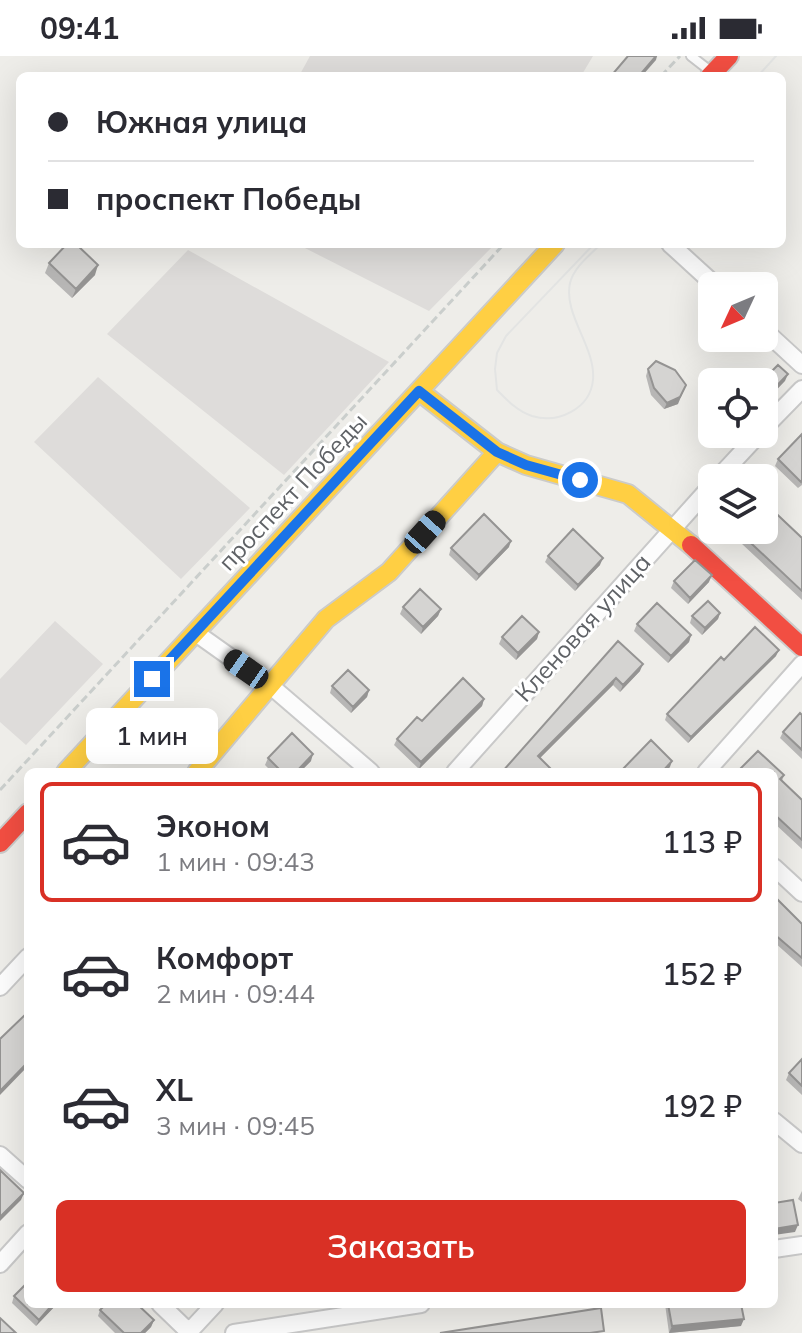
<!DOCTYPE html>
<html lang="ru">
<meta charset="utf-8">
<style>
:root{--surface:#fff;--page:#f2f2f3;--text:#2b2b33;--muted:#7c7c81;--line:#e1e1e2;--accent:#d93025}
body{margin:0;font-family:Mulish,sans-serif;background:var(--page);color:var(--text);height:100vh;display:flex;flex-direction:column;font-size:30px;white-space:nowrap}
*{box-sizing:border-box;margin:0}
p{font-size:26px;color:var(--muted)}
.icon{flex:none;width:44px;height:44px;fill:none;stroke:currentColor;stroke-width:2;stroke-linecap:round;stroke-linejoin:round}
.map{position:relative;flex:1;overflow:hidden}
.panel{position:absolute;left:24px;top:712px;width:754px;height:540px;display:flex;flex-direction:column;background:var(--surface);border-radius:12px;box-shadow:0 8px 32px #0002}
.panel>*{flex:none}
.top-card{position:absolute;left:16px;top:16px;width:770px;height:176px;border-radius:12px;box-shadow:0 8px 32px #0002;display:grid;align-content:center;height:176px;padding:0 32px;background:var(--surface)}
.needle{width:52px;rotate:226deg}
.controls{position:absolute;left:698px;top:216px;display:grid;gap:16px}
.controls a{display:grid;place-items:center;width:80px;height:80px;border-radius:12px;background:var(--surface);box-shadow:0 8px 32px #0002;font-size:40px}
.end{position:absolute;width:36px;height:36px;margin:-18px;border:10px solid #1a73e8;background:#fff;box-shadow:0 0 0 4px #fff}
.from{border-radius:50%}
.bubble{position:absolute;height:56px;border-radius:12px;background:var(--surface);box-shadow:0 8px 32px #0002;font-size:26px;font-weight:600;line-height:56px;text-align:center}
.car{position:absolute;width:24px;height:48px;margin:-24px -12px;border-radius:10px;box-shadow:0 0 6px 2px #0007;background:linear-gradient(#222 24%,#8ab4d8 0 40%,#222 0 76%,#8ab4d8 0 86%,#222 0)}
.top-card b{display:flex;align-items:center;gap:28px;height:76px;font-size:30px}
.top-card b+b{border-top:2px solid var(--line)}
.top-card i{width:20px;height:20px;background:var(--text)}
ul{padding:14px 0 0;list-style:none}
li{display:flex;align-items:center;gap:24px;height:120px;margin:0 16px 12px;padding:0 16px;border:4px solid transparent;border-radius:12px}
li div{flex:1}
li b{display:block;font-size:30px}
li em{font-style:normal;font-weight:600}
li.current{border-color:var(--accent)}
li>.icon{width:72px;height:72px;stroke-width:1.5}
.button{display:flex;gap:16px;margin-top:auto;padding:16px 32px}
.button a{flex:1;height:92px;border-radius:12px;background:var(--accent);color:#fff;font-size:32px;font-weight:600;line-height:92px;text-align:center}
.status{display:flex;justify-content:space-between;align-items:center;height:56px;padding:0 40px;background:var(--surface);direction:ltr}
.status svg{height:22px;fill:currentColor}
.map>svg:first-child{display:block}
.industrial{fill:#dedcda}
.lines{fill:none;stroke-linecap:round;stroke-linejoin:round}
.lane-casing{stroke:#c9c9c9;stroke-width:12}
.street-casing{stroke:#c9c9c9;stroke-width:20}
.slow-casing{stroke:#cbcbca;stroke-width:22}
.jam-casing{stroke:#cbcbca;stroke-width:22}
.path{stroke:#cacecc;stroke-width:3;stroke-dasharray:8 4;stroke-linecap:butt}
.lane{stroke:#fcfcfc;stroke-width:8}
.street{stroke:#fcfcfc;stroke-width:16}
.slow{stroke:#ffcf43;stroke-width:18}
.jam{stroke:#f24e42;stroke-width:18}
.tram{stroke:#e3e4e3;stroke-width:2}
.wall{fill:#b7b6b5}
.shaded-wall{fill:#959493}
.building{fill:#d5d4d2;stroke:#959493;stroke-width:2}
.route{stroke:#1a73e8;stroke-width:10}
.labels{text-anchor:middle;stroke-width:6;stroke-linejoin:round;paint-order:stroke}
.street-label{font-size:24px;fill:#5f6266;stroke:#fff}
</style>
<div class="status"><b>09:41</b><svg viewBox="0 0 49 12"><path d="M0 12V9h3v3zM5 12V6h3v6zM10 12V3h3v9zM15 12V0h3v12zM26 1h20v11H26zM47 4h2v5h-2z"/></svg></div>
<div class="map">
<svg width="802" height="1277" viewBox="0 0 802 1277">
<rect width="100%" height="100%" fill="#eeede9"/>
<path class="industrial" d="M310,0H593L581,20H299Z
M297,188H493L494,189L429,255Z
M188,194L389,306L284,419L107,278Z
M98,321L250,452L181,523L34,386Z
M55,565L103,608L26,689L0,666V623Z"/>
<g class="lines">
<g class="lane-casing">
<path id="lane" d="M691,0L709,14"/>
</g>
<g class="street-casing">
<path id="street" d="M670,188L716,230
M764,274L802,309
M764,372L802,333
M718,422L759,378
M196,577L272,631L371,716
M455,716L712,429
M706,716L802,608
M774,811L802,837
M0,931L28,901
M774,1065L802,1088
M0,1099L28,1124
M774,1193L802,1189
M0,1208L28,1177
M160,1248L190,1277
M188,1277L215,1248
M234,1277L421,1248"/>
</g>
<g class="slow-casing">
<path id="slow" d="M419,335L497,396L526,409L628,438L691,489
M66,716L555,188
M197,716L326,563L389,516L497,396"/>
</g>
<g class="jam-casing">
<path id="jam" d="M710,20L729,0
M691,489L802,591
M0,787L28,757"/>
</g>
<path class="path" d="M661,20L680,0
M0,734L504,188"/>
<use href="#lane" class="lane"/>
<use href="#street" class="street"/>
<use href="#slow" class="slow"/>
<use href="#jam" class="jam"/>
<path class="tram" d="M758,20L776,0
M594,188L506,280L497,297L495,313L497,334C507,344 517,355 532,360C558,368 590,353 593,324C596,291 563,259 570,227C574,211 590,199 601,188"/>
</g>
<path class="wall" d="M49,207L95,219L72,242L45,217Z
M648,313L678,348L664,353L651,339L646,320Z
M802,378V429L798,432L775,410L778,403Z
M727,474H764L802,482V544Z
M509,491L476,525L449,499L451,492Z
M548,500L600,509L575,535L545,506Z
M674,525L709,526L688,548L671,532Z
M403,551L441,553L438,560L421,578L400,558Z
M720,557L718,563L702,579L690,567L692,560Z
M637,568L691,579L689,586L668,607L634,575Z
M539,576L537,583L516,604L499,588L502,581Z
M618,585L640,615L620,636L613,629L540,702L551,713L550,716H502Z
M776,600L688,687L665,664L667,658L724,604Z
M332,630L369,634L367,641L351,657L330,637Z
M484,643L482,650L419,713L394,689L397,683Z
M802,659V703L780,682L783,676Z
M268,702L311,705L300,716H272L265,709Z
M774,716L784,719L782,725L802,744V793L774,767Z
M774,840L802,868V911L774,886Z
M802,1003V1039L786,1024L789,1017Z
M802,1135V1146L798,1143Z
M14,1240L57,1248L36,1270L12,1247Z
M665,1248H741V1270L669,1277Z
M100,1254L154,1264L151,1271L145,1277H115L98,1260Z"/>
<path class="shaded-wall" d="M656,0H657L656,4L642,20H639Z
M98,209L95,219L72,242L76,233Z
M788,318L785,325L764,347V343Z
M686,329L678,348L664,353L667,347Z
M511,485L509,491L476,525L479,519Z
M603,502L600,509L575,535L578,529Z
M712,519L709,526L688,548L690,542Z
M441,553L438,560L421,578L423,571Z
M720,557L718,563L702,579L705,572Z
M539,576L537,583L516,604L518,597Z
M691,579L689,586L668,607L671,600Z
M779,594L776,600L688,687L691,681Z
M643,608L640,615L620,636L623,629Z
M616,622L613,629L535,707L538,700Z
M369,634L367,641L351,657L353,651Z
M484,643L482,650L419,713L421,706Z
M313,698L311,705L300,716H296Z
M672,705L670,711L666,716H662Z
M28,1006V1010L0,1039V1035Z
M24,1137L21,1144L0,1165V1161Z
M798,1169L795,1176L774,1179V1173Z
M53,1248H57L36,1270L39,1264Z
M744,1263L741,1270L669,1277L672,1270Z
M154,1264L151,1271L145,1277H141Z"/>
<path class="building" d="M628,0H656L639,20H611Z
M67,188H76L98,209L76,233L49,207Z
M656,305L675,314L686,329L680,341L667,347L654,332L648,313Z
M778,309L788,318L764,343V326H761Z
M802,378V424L801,426L778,403Z
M764,446L802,482V535L737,474H764Z
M484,458L511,485L479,519L451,492Z
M573,473L603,502L578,529L548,500Z
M695,504L712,519L690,542L674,525Z
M420,533L441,553L423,571L403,551Z
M708,545L720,557L705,572L692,560Z
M657,547L691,579L671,600L637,568Z
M522,560L539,576L518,597L502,581Z
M755,571L779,594L691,681L667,658L721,601L724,604Z
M618,585L643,608L623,629L616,622L538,700L551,713L548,716H502Z
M348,614L369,634L353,651L332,630Z
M463,622L484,643L421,706L397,683L417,661L422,665Z
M800,657L802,659V694L783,676Z
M292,677L313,698L296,716H282L268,702Z
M651,684L672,705L662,716H620Z
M758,695L784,719L780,723L802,744V784L774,758V716H737Z
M774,840L802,868V902L774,878Z
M28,956V1006L0,1035V983Z
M802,1003V1030L789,1017Z
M0,1114L24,1137L0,1161Z
M793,1144L798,1169L774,1173V1147Z
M28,1226V1248H53L39,1264L14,1240Z
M106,1248H137L154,1264L141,1277H124L100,1254Z
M668,1248H741L744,1263L672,1270Z
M601,1252L604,1275L590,1277H440Z
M0,1262L16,1277H0Z"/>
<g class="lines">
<path class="route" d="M152,623L419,335L497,396L526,409L580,424"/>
</g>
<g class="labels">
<g class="street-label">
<text transform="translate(293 436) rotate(-47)" y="8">проспект Победы</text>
<text transform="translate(583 572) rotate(-48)" y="8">Кленовая улица</text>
</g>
</g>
</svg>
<div class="controls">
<a><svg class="needle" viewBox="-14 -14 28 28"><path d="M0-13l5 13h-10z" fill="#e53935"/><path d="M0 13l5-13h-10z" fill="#7c7c81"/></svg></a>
<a><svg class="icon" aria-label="locate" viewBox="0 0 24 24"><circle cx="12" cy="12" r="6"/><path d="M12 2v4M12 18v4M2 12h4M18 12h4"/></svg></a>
<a><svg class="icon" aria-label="layers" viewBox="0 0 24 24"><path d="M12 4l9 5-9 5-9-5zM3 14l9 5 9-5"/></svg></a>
</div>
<i class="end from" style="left:580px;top:424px"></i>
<i class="end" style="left:152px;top:623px"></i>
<div class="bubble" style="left:86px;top:652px;width:132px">1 мин</div>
<i class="car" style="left:425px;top:476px;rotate:42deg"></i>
<i class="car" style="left:246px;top:613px;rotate:305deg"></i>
<div class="top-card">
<b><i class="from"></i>Южная улица</b>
<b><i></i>проспект Победы</b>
</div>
<section class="panel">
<ul>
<li class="current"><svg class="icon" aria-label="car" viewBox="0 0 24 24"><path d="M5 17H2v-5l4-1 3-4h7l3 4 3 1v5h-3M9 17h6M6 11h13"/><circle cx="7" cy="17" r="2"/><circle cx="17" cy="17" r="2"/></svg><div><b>Эконом</b><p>1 мин · 09:43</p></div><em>113 ₽</em></li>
<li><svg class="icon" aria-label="car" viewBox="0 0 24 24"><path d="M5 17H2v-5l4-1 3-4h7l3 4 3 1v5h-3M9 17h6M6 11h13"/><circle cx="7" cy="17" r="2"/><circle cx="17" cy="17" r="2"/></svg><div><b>Комфорт</b><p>2 мин · 09:44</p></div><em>152 ₽</em></li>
<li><svg class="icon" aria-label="car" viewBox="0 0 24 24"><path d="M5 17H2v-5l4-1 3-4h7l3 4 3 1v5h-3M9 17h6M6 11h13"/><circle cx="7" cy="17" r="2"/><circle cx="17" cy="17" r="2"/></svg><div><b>XL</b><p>3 мин · 09:45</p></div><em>192 ₽</em></li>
</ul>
<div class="button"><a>Заказать</a></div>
</section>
</div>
